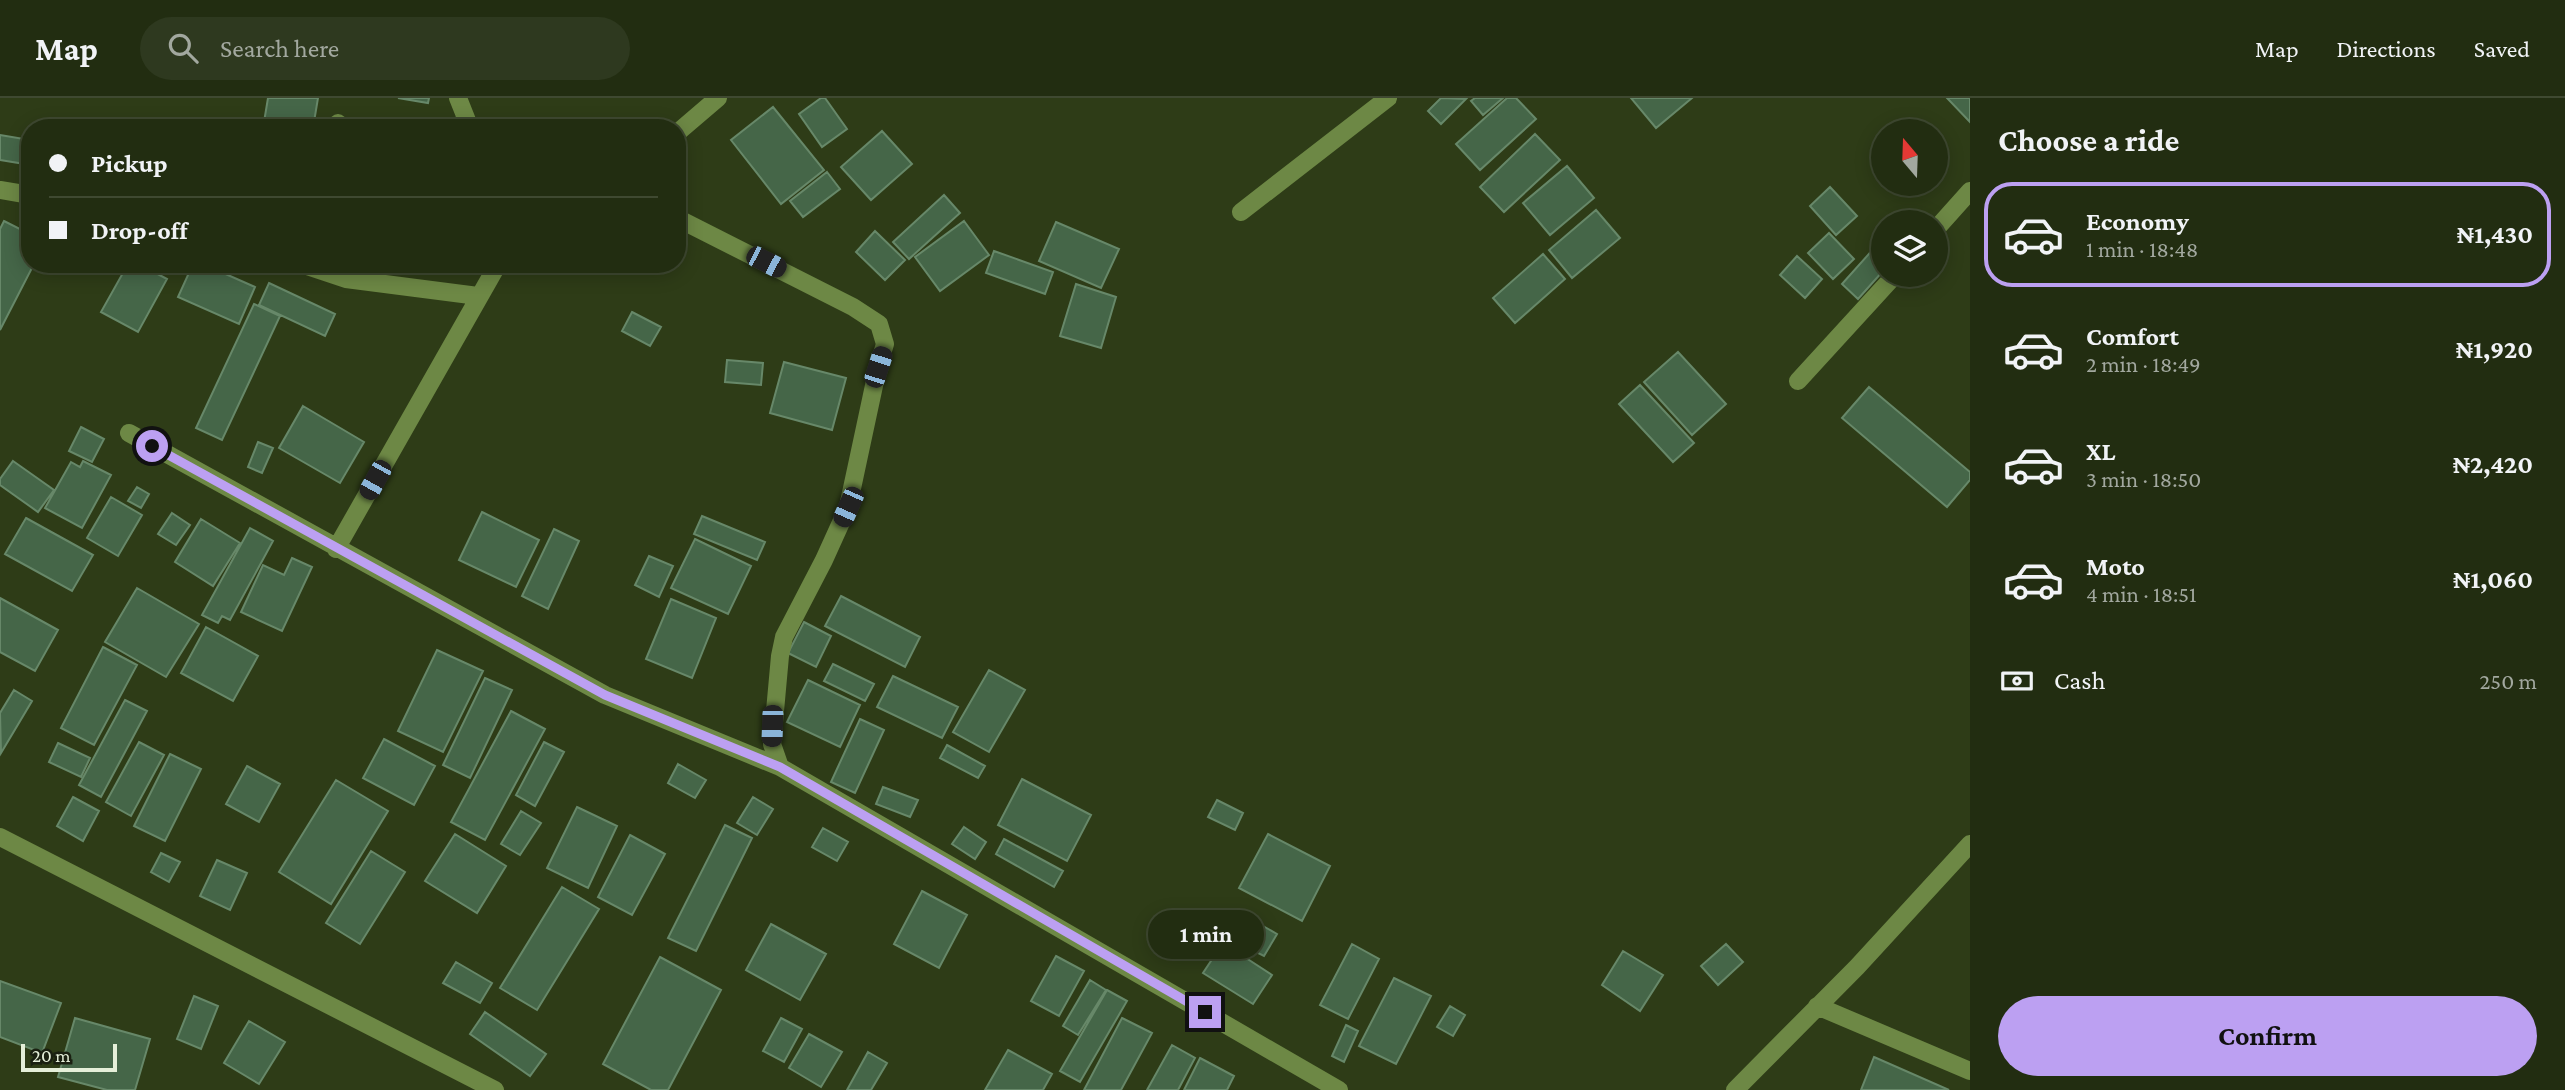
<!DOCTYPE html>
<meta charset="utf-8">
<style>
:root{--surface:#222d11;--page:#2e391f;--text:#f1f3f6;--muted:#a2a89f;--line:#3f4931;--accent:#bca0f2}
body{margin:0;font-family:"Crimson Pro",serif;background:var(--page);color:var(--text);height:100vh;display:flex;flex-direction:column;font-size:26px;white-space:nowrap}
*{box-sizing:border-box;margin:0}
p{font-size:23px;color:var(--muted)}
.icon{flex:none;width:38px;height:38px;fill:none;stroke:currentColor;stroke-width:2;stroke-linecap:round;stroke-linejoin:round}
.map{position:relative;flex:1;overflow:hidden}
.sheet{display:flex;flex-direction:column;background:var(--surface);width:595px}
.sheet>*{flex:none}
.guide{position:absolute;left:21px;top:21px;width:665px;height:154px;border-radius:28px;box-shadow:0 4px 18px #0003,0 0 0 2px var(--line);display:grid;align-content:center;height:154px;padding:0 28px;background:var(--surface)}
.needle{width:46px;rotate:341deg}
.tools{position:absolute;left:1871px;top:21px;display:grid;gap:14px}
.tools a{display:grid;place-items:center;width:77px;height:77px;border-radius:50%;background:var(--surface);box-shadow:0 4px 18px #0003,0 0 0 2px var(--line);font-size:35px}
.scale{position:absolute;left:21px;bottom:18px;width:96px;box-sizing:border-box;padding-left:7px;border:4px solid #e5efd9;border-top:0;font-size:19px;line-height:24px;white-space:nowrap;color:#e5efd9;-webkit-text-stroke:5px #1a2011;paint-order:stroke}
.end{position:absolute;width:32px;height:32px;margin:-16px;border:9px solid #bca0f2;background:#111;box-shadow:0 0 0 4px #111}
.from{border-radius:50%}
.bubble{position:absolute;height:49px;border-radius:24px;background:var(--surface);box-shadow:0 4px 18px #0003,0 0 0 2px var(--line);font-size:23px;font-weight:700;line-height:49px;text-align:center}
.car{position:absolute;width:21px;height:42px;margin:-21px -10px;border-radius:9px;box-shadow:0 0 5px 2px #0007;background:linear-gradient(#222 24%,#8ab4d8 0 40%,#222 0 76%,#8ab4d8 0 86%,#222 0)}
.guide b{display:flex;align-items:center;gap:24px;height:66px;font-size:26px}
.guide b+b{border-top:2px solid var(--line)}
.guide i{width:18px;height:18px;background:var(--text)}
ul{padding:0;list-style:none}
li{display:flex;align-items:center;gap:21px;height:105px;margin:0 14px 10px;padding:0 14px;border:4px solid transparent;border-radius:28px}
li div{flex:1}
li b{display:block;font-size:26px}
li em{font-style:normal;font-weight:700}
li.active{border-color:var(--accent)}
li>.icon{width:63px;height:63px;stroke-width:1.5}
h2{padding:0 28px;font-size:32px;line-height:84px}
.pay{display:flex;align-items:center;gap:18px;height:77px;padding:0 28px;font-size:26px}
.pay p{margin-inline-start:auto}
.button{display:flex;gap:14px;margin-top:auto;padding:14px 28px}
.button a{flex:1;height:80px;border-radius:42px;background:var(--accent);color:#111;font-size:28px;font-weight:700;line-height:80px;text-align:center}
header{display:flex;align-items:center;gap:42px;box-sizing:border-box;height:98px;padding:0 35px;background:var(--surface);border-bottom:2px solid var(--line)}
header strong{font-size:33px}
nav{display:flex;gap:38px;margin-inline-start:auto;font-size:24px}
.search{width:490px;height:63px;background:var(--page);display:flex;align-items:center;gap:18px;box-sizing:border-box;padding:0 24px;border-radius:38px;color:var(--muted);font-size:26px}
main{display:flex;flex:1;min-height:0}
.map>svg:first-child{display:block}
.building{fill:#456648;stroke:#678869;stroke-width:2}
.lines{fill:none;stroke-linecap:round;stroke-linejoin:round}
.minor{stroke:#6d8845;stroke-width:18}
.route{stroke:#bca0f2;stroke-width:9}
</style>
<header>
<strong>Map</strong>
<div class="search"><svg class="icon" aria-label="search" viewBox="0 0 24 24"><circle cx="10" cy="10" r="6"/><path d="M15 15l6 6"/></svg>Search here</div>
<nav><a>Map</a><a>Directions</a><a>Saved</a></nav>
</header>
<main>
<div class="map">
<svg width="1970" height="992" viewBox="0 0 1970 992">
<rect width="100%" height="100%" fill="#2e3c17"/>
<path class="building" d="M268,0H318L313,30H263Z
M398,0H429L428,5Z
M821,0H825L847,31L822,49L799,16Z
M1441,0L1466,1L1441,26L1428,13Z
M1475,0H1503L1483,17L1471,3Z
M1507,0H1516L1536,21L1480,72L1456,46Z
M1631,0H1692L1656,30Z
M1947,0H1970V24Z
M773,9L824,72L781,106L731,42Z
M455,20L458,30H435L434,27Z
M882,33L912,66L871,102L841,69Z
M1535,36L1560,62L1504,114L1480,89Z
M0,37L30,42L25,66L0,62Z
M1567,68L1594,100L1550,137L1523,105Z
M827,74L840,91L803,119L790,103Z
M1830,89L1857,118L1836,137L1810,108Z
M944,97L960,115L909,161L893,144Z
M1596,112L1620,140L1572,180L1549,152Z
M4,123L30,136V166H34L0,232V131Z
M964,123L989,157L940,193L915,159Z
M1056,124L1119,151L1101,190L1039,163Z
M875,133L905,162L885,182L856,154Z
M1829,135L1854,161L1833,181L1808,155Z
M1876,148L1883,155V173L1858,201L1842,186Z
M994,153L1053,174L1045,196L986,175Z
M1543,156L1565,181L1515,225L1493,200Z
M1797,158L1822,181L1805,200L1780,177Z
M128,166H139L167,181L138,234L101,214Z
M193,166H203L255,189L239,226L178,199Z
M269,185L335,216L325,238L259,207Z
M1076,186L1116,199L1101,250L1060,238Z
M254,206L280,218L222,342L196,330Z
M632,214L661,229L650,248L622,233Z
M1678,254L1726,306L1692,337L1644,284Z
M727,262L763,265L761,287L725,284Z
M784,264L846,280L832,332L770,315Z
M1640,287L1694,345L1673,364L1619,306Z
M1869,289L1970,374V382L1947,409L1842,320Z
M303,308L364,344L340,385L279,350Z
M81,329L104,341L92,364L69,353Z
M258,344L273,350L262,375L248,369Z
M13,363L54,392L38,414L0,387V381Z
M83,363L111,377L82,430L45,410L71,364L80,369Z
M137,389L149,396L141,410L128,403Z
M111,399L142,417L118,458L87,440Z
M482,414L539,442L516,489L459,462Z
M172,415L190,427L176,447L158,436Z
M702,418L765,444L757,462L694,436Z
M26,420L93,457L72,493L5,456Z
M201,421L240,445L213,488L175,464Z
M250,430L273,443L230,522L222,518L218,525L202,517Z
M554,431L579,443L548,511L522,498Z
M695,441L751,468L728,516L671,490Z
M649,458L673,468L659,499L635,487Z
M292,460L312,469L282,533L241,514L263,467L284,477Z
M137,490L199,526L166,579L105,544Z
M841,498L920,539L905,569L825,528Z
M0,500L58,532L35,573L0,554Z
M671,501L716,520L692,580L646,561Z
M804,524L831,538L816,569L788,555Z
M206,529L258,558L233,603L181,575Z
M103,549L137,567L94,647L61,630Z
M437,552L483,573L443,654L398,633Z
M833,566L874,586L865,603L824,583Z
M989,572L1025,592L989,654L953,634Z
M893,578L958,609L942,640L877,609Z
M485,580L512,592L470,680L443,667Z
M808,582L860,607L840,649L787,624Z
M14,592L32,603L1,655L0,615Z
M125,602L147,613L101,699L79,687Z
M511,613L545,631L485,742L451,724Z
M860,621L884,632L855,695L831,684Z
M384,641L435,668L414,707L363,680Z
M139,644L164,657L131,718L106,704Z
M544,644L564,654L535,708L516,697Z
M58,645L90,660L81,679L49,664Z
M947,647L985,668L978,680L940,660Z
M170,656L201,671L165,743L134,728Z
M678,666L706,682L695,700L668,685Z
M247,668L280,686L259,724L226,706Z
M1022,681L1091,717L1067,763L998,727Z
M336,682L388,713L331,806L279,774Z
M883,689L918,702L910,719L876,706Z
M73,699L99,713L83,743L57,728Z
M753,699L773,711L757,737L737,725Z
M1217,702L1243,715L1235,732L1208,719Z
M577,709L617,728L588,790L547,770Z
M521,713L541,725L520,757L501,746Z
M725,727L752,740L696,853L668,840Z
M964,729L986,744L975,761L952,746Z
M823,730L848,744L837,763L812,749Z
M455,736L506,768L477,815L425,783Z
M1268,736L1330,768L1302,823L1239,790Z
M630,737L665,756L632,817L598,799Z
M1004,741L1063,773L1054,789L996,756Z
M371,753L405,774L360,846L326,825Z
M161,755L180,764L169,784L151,774Z
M217,762L247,775L230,812L200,798Z
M562,789L599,811L537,912L500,890Z
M922,793L967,817L939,870L894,846Z
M771,826L826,856L800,902L746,872Z
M1263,828L1277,836L1264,858L1250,851Z
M1223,845L1272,877L1253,906L1203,875Z
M1352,846L1379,861L1348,921L1320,907Z
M1726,846L1743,864L1718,887L1701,868Z
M1623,853L1663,877L1640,913L1602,887Z
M1056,858L1084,873L1059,918L1031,903Z
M660,859L721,892L668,992H651L603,966Z
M456,864L492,885L480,905L443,885Z
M1394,880L1431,898L1396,966L1359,948Z
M1090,882L1106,892L1078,937L1063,928Z
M0,883L61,905L42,955L0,939Z
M1107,892L1127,903L1080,984L1060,973Z
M194,898L218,908L201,951L177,941Z
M1450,908L1465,917L1453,938L1437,929Z
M485,914L546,956L530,978L470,936Z
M75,920L150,941L135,992H107L58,979Z
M781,920L802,931L784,964L763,953Z
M1122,920L1152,935L1121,992H1084Z
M249,923L285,944L259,986L224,965Z
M1346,927L1358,933L1344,964L1332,958Z
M809,936L842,954L821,989L789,970Z
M1172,947L1195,960L1178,992H1147Z
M1008,952L1052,976L1043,992H985Z
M868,954L887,965L871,992H847Z
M1874,959L1949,992H1861Z
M1200,960L1234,978L1227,992H1184Z"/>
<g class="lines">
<path class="minor" d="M458,0L470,30
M338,25L343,30
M677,35L718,0
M0,92L30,97
M1241,114L1388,0
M677,120L853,209L879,226L885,246L878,269L848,409L824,462L784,539L780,558L772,646L780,669
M1936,131L1970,93
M301,166L346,181L478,198
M1798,283L1895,177
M129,335L605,597L780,669L1339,992
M336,451L498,166
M0,739L495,992
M1817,908L1970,973
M1735,992L1857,869L1970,746"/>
</g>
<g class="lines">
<path class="route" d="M152,348L605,597L780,669L1205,914"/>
</g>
</svg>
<div class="tools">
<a><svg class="needle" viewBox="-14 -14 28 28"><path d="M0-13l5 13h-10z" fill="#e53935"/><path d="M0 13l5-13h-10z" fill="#a2a89f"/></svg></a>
<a><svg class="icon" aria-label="layers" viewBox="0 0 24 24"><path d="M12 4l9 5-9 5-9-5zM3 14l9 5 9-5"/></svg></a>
</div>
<div class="scale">20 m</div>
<i class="end from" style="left:152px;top:348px"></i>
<i class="end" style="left:1205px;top:914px"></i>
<div class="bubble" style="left:1148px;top:812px;width:116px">1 min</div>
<i class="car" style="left:766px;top:164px;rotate:117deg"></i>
<i class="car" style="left:878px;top:269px;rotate:18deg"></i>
<i class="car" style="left:375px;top:382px;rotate:209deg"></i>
<i class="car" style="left:848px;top:409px;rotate:204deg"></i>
<i class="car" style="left:772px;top:628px;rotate:182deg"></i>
<div class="guide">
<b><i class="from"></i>Pickup</b>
<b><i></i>Drop-off</b>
</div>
</div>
<section class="sheet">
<h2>Choose a ride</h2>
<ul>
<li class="active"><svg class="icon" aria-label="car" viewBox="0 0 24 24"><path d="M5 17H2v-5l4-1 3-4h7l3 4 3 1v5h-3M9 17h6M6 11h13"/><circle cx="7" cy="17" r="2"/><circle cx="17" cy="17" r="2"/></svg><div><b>Economy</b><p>1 min · 18:48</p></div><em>₦1,430</em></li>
<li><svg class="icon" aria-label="car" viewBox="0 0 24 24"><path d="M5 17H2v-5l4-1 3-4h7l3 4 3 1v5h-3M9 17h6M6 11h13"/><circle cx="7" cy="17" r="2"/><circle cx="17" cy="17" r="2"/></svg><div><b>Comfort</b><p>2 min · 18:49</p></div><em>₦1,920</em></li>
<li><svg class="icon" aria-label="car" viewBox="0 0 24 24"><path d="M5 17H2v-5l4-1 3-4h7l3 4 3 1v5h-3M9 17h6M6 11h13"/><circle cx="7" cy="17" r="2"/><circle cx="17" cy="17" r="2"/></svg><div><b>XL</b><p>3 min · 18:50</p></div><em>₦2,420</em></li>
<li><svg class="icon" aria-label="car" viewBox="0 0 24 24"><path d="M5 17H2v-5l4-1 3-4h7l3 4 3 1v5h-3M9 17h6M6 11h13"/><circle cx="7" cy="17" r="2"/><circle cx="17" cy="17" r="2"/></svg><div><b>Moto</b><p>4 min · 18:51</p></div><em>₦1,060</em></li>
</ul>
<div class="pay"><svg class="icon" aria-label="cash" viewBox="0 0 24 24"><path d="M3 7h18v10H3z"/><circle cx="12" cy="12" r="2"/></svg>Cash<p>250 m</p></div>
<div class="button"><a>Confirm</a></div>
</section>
</main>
